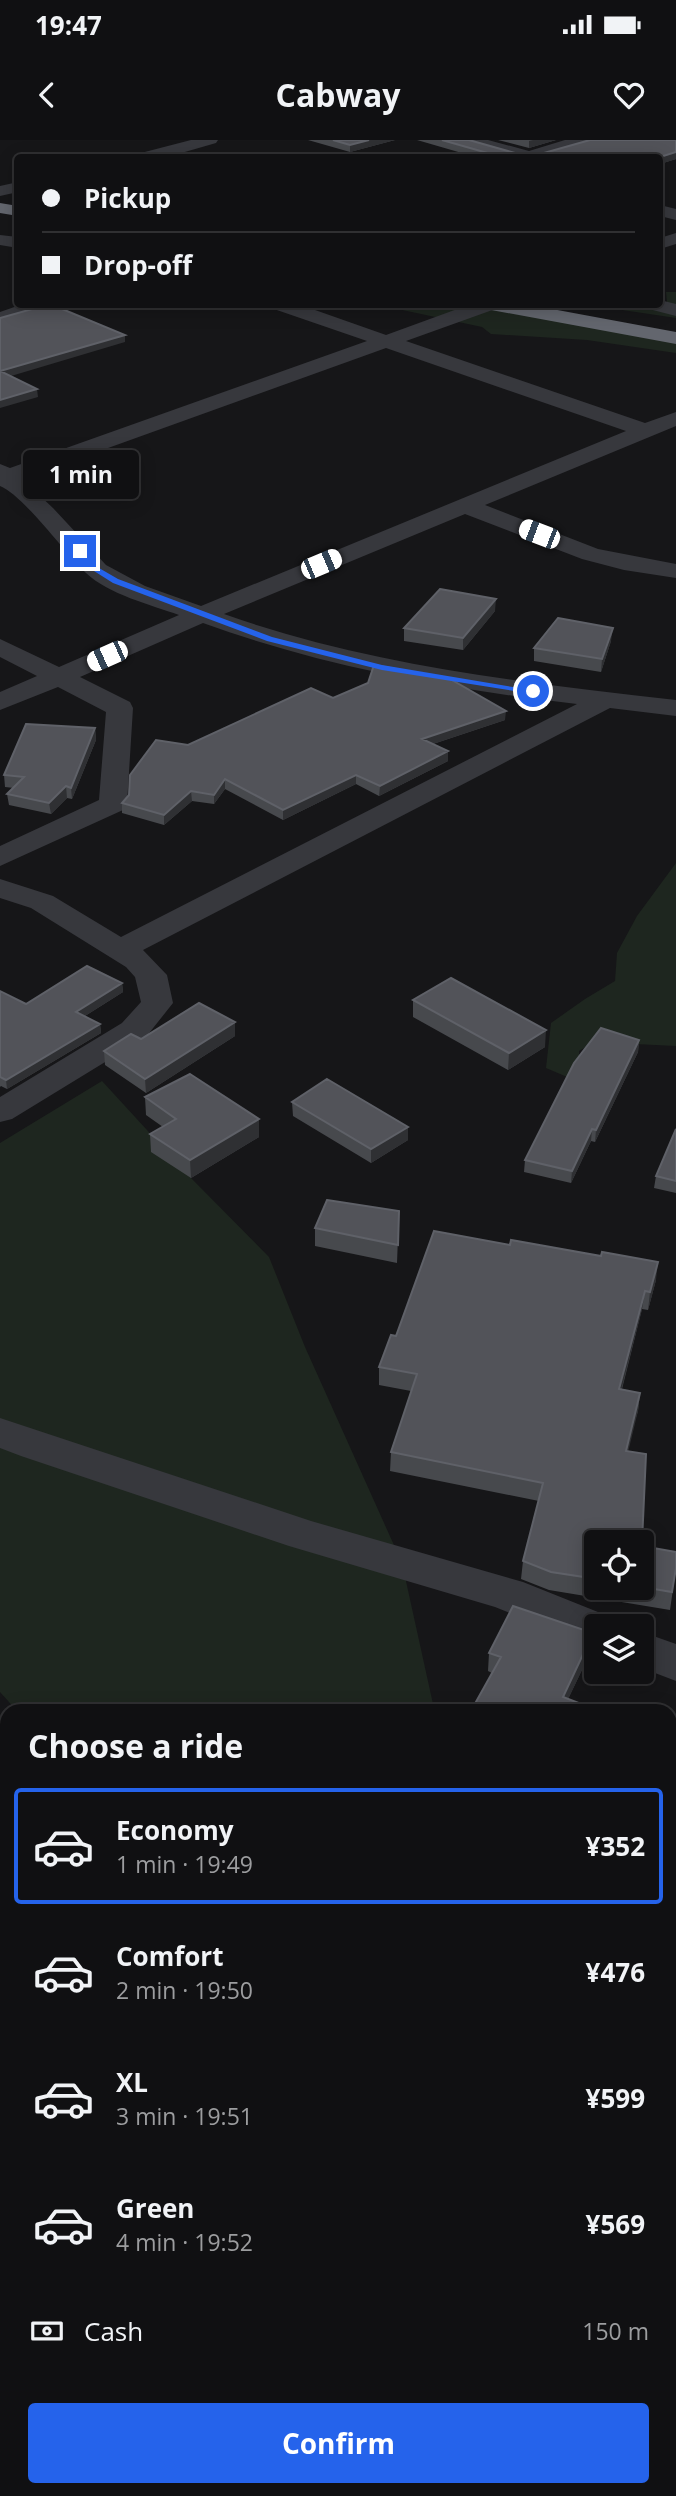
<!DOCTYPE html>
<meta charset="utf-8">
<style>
:root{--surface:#101012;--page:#19191b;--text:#f1f3f6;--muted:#9c9d9f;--line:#303032;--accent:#2563eb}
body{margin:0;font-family:"Open Sans",sans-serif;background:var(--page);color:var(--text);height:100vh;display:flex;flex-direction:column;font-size:26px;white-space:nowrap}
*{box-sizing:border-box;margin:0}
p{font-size:23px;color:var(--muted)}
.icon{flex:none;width:38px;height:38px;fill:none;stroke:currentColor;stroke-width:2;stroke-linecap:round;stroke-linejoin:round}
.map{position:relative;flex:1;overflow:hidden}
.panel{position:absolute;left:0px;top:1564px;width:677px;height:793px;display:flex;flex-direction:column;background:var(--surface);border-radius:21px 21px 0 0;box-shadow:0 4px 18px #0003,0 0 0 2px var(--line)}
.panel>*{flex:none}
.hud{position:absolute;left:14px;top:14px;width:649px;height:154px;border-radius:7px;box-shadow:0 4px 18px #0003,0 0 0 2px var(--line);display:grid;align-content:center;height:154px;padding:0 28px;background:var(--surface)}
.buttons{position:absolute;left:584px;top:1390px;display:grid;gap:14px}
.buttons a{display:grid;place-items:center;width:70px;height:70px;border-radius:7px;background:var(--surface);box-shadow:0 4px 18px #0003,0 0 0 2px var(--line);font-size:35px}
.end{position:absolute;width:32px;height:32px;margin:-16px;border:9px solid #2563eb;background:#fff;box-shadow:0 0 0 4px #fff}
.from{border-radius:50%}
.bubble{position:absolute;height:49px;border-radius:7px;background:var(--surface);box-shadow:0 4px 18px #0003,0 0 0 2px var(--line);font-size:23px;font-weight:700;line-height:49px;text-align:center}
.car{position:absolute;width:21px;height:42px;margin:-21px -10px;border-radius:9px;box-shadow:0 0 5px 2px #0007;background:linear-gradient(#fff 24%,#345 0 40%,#fff 0 76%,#345 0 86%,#fff 0)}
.hud b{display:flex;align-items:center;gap:24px;height:66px;font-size:26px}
.hud b+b{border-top:2px solid var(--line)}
.hud i{width:18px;height:18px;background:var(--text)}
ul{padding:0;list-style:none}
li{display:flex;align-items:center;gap:21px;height:116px;margin:0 14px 10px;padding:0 14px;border:4px solid transparent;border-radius:7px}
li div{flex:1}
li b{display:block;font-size:26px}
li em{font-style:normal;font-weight:700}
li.current{border-color:var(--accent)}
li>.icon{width:63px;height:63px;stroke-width:1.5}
h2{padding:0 28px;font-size:32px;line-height:84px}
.pay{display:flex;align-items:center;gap:18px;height:77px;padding:0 28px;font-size:26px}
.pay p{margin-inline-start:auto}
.cta{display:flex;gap:14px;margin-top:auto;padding:14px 28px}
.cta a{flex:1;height:80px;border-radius:7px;background:var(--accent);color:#fff;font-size:28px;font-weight:700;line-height:80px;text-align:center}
.status{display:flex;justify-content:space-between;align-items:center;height:49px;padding:0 35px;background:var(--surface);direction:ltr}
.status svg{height:19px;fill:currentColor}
header{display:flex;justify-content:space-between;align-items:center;height:91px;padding:0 28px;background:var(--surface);font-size:32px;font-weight:700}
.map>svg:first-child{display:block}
.green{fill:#1e261f}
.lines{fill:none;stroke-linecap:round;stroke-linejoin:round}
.minor{fill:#37383d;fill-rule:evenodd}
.highway{fill:#63666e;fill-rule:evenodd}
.wall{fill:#47494d}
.shaded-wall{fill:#2f3033}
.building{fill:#525359;stroke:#5f6168;stroke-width:2}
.route{fill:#2563eb}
</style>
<div class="status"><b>19:47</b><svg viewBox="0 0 49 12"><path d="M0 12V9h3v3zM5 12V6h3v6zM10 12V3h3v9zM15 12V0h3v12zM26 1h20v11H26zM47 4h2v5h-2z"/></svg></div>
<header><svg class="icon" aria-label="back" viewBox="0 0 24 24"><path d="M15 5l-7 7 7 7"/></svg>Cabway<svg class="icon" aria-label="heart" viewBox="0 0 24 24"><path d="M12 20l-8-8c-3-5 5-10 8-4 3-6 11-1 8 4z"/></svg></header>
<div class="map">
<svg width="676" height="2356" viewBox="0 0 676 2356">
<rect width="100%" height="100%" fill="#161618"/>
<path class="green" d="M666,152H676V178L589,165L660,164L667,162Z
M379,165H470L676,201V213L587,200L491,194L482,187Z
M676,723V906L635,904L606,895L579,911V942L546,928L551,883L585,859L615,841L617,813L637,776Z
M102,941L191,1038L269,1117L305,1207L402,1423L433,1564V1571L18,1572L0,1552V1003Z
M7,1622V2350H271V2356H0V1636Z"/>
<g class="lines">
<path class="minor" d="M191,0H218L216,3L164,18H135L137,14Z
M462,0H488L529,11L565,0H590L588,3L543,18H515L464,3Z
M18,42V52L0,56V46Z
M660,65L676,69V80L660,76Z
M676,93V104L660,109V98Z
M0,95L18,97V108L0,105Z
M660,160L676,164V176L645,168L643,164H660Z
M23,164H54L52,168L0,184V172Z
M269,164H298L386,195L471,164H500L498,168L406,201L645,283L676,272V286L485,365L598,409L676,424V438L624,430L582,419L465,374L224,474C370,526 523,542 676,560V576L610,568L143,810L167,835L173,863L146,897L12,979L0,982V957L122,883L141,862L135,837L126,827L31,768L0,758V739L53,756L121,797L577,564C449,549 324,527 203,483L80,537L130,562L133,568L127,664L123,670L0,726V706L99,660L106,572L58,547L0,570V552L37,536L0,517V499L59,527L179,475C151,465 108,454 86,433C65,413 23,355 0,346V324L10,328L367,201L271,168ZM386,208L626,291L201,466L145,446L106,425L53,368L22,339Z
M0,1278L311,1381L523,1442L613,1478L617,1486H597V1507L495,1467L289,1406L21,1316L0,1308Z
M642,1492L676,1504V1541L642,1528Z"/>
<path class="highway" d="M0,63L18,66V76L0,73Z
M482,164H525L676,192V204L491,170Z"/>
</g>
<path class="wall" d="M308,0H395L350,12Z
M417,0H469L515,13H544L676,0V19L660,24V18H479Z
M498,0H556L529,8Z
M495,471L463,510L404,501V488Z
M611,501L601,532L534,521V508Z
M333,558L505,580L433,604L448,621L379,656L356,644L283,680L225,649L214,664L192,661L164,685L122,673V663L188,605Z
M95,588L96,600L72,659L67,658L51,674L9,665L7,654L14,648L5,647L4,635Z
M122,843L123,852L85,876L100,884L101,893L7,949L1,946L0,947V851L26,864Z
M413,860L545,907L508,930L413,877Z
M235,896L146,953L105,925L104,911L141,899Z
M639,900L638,912L595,1002L591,1001L571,1043L524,1032L525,1020Z
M145,957L259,979V997L191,1038L151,1012L150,994L163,987L146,975Z
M292,962L408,1000L371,1023L293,976Z
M676,989V1053L654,1048L656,1036Z
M399,1071L397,1123L315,1106V1088Z
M656,1140L648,1170L642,1169L622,1249L640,1253L638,1271L597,1402V1447H642L676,1428L670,1470L549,1450L521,1439L523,1421L539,1361L390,1331L391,1312L411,1251L379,1245V1227L396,1196Z
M593,1493L591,1511L568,1559L602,1572H471L472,1569L492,1533L488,1531L489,1513Z
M670,1610L676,1612V1683L670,1680Z
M670,1826L676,1827V2092L670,2091Z
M670,2149L676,2150V2351L670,2349Z
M427,2350H545V2356H427Z"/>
<path class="shaded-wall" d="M369,0H395L350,12V5Z
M533,0H556L529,8V1Z
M676,12V19L660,24V18H657Z
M125,195V202L1,239L0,231Z
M37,249L38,257L0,268V260Z
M496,459L495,471L463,510V498Z
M613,488L611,501L601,532L602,519Z
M506,571L505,580L421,608L422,599Z
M95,588L96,600L72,659L71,648Z
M448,611V621L379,656L380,646Z
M356,635V644L283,680V670Z
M225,639V649L214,664V655Z
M66,646L67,658L51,674L49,663Z
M191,651L192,661L164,685V675Z
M122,843L123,852L77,881L76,872Z
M235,882V896L146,953L145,939Z
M100,884L101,893L7,949L6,940Z
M546,890L545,907L508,930L509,913Z
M639,900L638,912L595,1002L596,990Z
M259,979V997L191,1038L190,1020Z
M408,987V1000L371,1023V1009Z
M592,989L591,1001L571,1043L572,1031Z
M658,1122L656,1140L648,1170L650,1152Z
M645,1151L642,1169L617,1267L619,1249Z
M640,1253L638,1271L624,1329L626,1311Z
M593,1493L591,1511L562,1572L563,1557Z"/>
<path class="building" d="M333,0H369L350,5Z
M442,0H469L515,13H544L590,0H676V12L657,18H505Z
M50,164L125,195L0,231L37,249L0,260V178Z
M440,449L496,459L463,498L404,488Z
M558,478L613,488L602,519L534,508Z
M374,525L450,539L506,571L422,599L448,611L380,646L356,635L283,670L225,639L214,655L191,651L164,675L122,663L129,655L130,635L156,600L188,605L311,548L333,558L368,543Z
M26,584L95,588L71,648L66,646L49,663L7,654L24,637L4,635Z
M87,826L122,843L76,872L100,884L6,940L0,937V851L26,864Z
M451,838L546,890L509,913L413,860Z
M199,863L235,882L145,939L104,911L131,894L141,899Z
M601,888L639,900L596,990L592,989L572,1031L525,1020L574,923Z
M190,934L259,979L190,1020L150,994L176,979L145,957Z
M327,939L408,987L371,1009L292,962Z
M676,989V1041L656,1036Z
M327,1060L399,1071L398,1105L315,1088Z
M434,1091L510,1105L511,1100L601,1116L602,1112L658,1122L650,1152L645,1151L619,1249L640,1253L626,1311L646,1314L642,1402H597V1439L551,1432L523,1421L543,1343L391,1312L417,1234L379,1227L391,1195L396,1196Z
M642,1406L676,1412V1428L672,1452L642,1447Z
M513,1466L593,1493L563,1557L602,1572H479L472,1569L501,1517L489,1513Z
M670,1610L676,1612V1663L670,1661Z
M670,1826L676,1827V2077L670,2076Z
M670,2149L676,2150V2335L670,2333Z
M454,2350H545V2356H509Z"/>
<path class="route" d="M80,409L99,428L118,439L272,497L382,525L537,551L533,554L382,530L267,501L113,443L94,431L76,411Z"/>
</svg>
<div class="buttons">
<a><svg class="icon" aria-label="locate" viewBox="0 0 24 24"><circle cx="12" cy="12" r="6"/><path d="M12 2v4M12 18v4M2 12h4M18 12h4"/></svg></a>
<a><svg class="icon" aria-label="layers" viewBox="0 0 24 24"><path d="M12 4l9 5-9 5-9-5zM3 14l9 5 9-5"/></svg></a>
</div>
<i class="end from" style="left:533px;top:551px"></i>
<i class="end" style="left:80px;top:411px"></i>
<div class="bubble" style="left:23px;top:310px;width:116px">1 min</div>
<i class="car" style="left:539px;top:394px;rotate:291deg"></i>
<i class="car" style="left:321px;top:424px;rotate:67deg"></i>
<i class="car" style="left:107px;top:516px;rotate:246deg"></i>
<div class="hud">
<b><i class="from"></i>Pickup</b>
<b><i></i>Drop-off</b>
</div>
<section class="panel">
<h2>Choose a ride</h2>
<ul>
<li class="current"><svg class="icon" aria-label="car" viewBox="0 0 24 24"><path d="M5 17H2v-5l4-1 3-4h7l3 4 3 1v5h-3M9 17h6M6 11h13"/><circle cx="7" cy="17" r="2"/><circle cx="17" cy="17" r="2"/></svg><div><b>Economy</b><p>1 min · 19:49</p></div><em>¥352</em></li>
<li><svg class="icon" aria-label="car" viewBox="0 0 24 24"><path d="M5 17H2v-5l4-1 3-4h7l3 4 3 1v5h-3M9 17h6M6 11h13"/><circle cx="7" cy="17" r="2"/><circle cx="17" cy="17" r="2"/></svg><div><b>Comfort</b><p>2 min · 19:50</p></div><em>¥476</em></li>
<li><svg class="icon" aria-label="car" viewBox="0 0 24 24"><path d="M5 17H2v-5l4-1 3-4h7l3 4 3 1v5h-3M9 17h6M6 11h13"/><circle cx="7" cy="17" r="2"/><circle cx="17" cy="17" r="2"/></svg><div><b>XL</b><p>3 min · 19:51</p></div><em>¥599</em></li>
<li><svg class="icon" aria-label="car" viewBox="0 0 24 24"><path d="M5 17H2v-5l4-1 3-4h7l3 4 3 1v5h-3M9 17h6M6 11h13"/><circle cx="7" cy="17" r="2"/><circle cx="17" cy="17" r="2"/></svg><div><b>Green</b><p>4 min · 19:52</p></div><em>¥569</em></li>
</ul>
<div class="pay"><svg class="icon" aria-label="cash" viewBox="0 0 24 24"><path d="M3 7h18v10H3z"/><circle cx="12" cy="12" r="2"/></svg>Cash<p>150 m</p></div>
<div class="cta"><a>Confirm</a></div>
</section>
</div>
